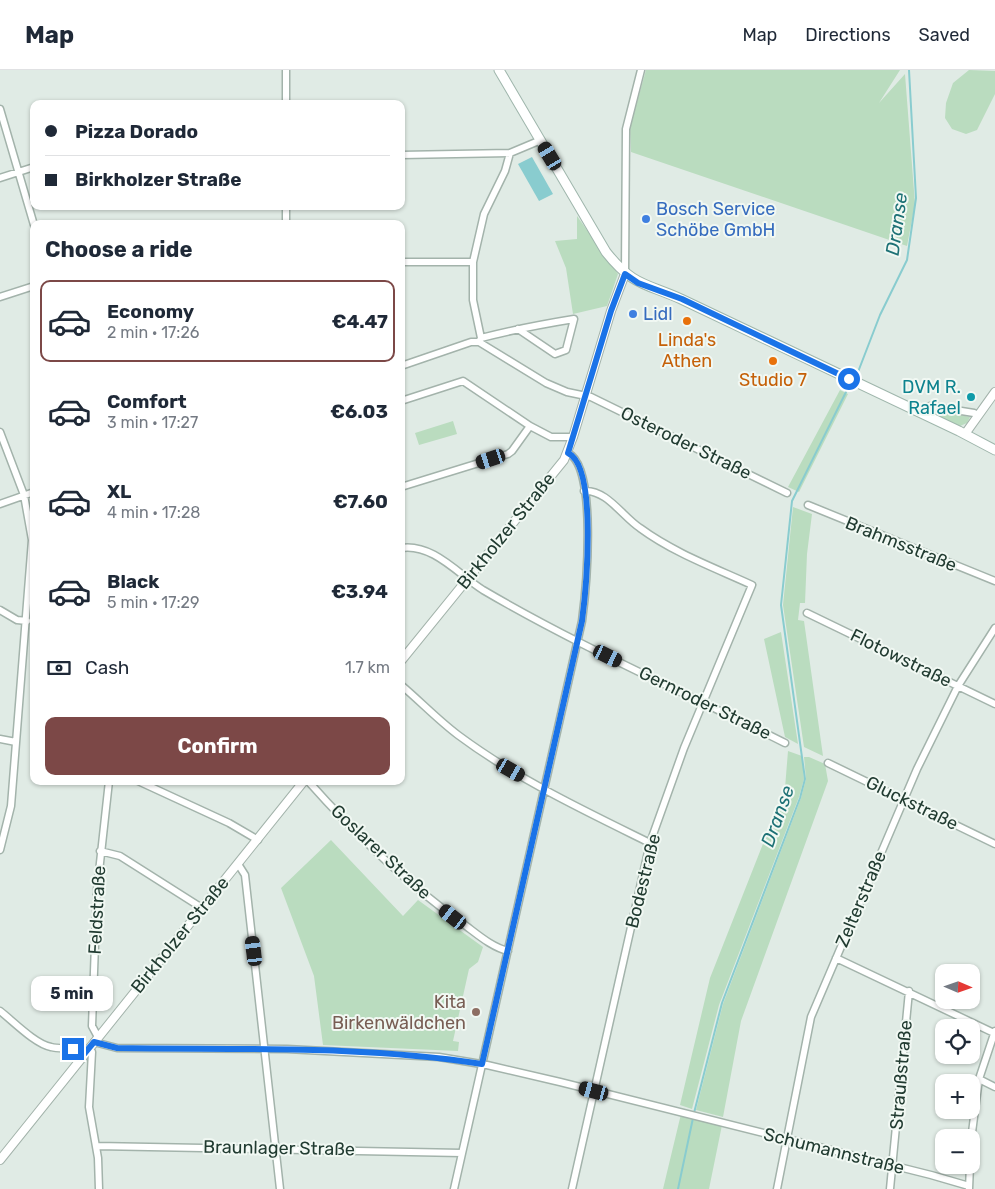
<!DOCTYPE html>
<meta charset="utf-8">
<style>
:root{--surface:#fff;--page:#f2f2f3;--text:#1f2937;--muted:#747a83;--line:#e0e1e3;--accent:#7c4847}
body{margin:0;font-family:Rubik,sans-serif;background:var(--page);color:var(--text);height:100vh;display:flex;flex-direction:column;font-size:19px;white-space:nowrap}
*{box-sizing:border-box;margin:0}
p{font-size:16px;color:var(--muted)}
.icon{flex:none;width:28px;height:28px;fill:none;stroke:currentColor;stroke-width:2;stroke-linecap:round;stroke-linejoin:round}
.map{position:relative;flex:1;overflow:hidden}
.sheet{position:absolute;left:30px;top:150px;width:375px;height:565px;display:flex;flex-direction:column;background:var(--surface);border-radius:10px;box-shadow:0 1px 4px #0004}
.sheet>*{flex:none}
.banner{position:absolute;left:30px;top:30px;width:375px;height:110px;border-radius:10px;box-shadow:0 1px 4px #0004;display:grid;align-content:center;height:110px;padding:0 15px;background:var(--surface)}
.needle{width:32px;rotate:92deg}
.buttons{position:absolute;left:935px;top:894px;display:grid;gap:10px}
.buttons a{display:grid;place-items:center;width:45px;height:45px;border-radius:10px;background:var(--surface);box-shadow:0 1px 4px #0004;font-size:25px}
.end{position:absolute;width:22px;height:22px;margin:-11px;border:6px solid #1a73e8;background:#fff;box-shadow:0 0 0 2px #fff}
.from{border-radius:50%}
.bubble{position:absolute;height:35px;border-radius:10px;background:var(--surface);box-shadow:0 1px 4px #0004;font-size:16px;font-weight:700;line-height:35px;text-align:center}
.car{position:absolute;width:15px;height:30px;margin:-15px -8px;border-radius:6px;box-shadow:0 0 4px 1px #0007;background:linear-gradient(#222 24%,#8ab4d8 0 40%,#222 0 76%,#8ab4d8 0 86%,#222 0)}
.banner b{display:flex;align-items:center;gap:18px;height:48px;font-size:19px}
.banner b+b{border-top:1px solid var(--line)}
.banner i{width:12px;height:12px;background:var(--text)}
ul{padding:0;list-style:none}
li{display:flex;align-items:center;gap:15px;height:82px;margin:0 10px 8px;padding:0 5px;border:2px solid transparent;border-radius:10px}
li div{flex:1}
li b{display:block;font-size:19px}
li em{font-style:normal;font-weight:700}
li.selected{border-color:var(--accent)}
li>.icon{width:45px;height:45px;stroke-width:1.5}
h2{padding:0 15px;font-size:22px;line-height:60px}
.pay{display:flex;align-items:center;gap:12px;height:55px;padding:0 15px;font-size:19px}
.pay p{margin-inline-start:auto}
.primary-button{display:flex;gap:10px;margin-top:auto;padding:10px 15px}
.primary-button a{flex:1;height:58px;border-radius:10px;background:var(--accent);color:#fff;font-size:20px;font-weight:700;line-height:58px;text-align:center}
header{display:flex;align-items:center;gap:30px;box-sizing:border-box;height:70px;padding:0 25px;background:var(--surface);border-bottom:1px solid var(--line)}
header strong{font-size:24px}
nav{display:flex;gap:28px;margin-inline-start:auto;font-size:18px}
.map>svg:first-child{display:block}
.green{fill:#badcbf}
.water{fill:#89cccf}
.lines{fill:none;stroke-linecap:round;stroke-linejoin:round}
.stream{stroke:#89cccf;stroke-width:2}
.minor-casing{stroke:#a3b3ab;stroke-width:9}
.tertiary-casing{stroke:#a3b3ab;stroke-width:10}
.secondary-casing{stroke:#9fb6ac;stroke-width:11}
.minor{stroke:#fff;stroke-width:6}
.tertiary{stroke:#fff;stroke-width:8}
.secondary{stroke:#fff;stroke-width:9}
.route{stroke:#1a73e8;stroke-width:6}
.shop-dot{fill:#3f7fe0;stroke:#f1f8f3;stroke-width:2}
.food-dot{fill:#e8710a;stroke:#f1f8f3;stroke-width:2}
.culture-dot{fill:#0f9aa8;stroke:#f1f8f3;stroke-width:2}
.education-dot{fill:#8d6e63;stroke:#f1f8f3;stroke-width:2}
.labels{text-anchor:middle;stroke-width:4;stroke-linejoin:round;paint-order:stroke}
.shop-label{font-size:18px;fill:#366cbe;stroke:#f1f8f3;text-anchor:start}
.food-label{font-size:18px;fill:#c56008;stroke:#f1f8f3}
.culture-label{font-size:18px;fill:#0d838f;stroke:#f1f8f3;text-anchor:end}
.street-label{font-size:18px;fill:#213b31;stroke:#f1f8f3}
.education-label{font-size:18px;fill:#785e54;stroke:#f1f8f3;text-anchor:end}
.water-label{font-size:19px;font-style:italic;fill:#1d7175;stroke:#f1f8f3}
</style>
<header>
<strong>Map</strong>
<nav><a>Map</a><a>Directions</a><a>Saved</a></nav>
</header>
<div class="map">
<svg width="995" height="1119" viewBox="0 0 995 1119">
<rect width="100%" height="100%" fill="#e0ebe5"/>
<path class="green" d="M646,0H900L879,33L905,4L915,134L907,176L631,82L630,57Z
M969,0L995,1V24L977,60L966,64L952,59L945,48L946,33L953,13Z
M577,146L618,204L607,236L573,244L566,198L555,171L577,169Z
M840,320L848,324L799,422L788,417Z
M929,339L970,347L967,353L960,356L925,341Z
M453,351L457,364L419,375L415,363Z
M793,437L812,444L807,484L805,533H800L798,550L804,551L823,686L804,677L783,535Z
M781,562L798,674L785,667L764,569Z
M788,681L802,686L804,709L799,727L719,935L692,1039L680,1035L710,908L785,718Z
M804,687H809L825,694L828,711L741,951L723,1047L696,1040L723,934L801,728L806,709Z
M331,770L403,846L418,830L483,877L478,892L469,899L453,971L459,972L458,981L323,975L314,906L281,818Z
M681,1044L722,1055L709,1119H663Z"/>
<path class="water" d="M532,87L553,124L539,131L518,94Z"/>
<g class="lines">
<path class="stream" d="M858,302L880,245L907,190L916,128L909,0
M694,1043L722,933L800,728L805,709L781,535L792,431L846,322
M678,1119L693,1048"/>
<g class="minor-casing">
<path id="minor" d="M286,34V0
M0,39L34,155
M401,85L510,83
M0,108L34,97
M286,136V154
M401,192H473
M625,204L626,59L641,0
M0,227L34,216
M481,268L473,230V192L484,144L505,101L510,83L541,70
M479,272L546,313L567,322L591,327L787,423
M401,296L471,272H479L481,268C512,260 543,254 574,249L566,280L555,284L518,259
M401,331L463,311L530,356L551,367H573
M918,342L930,336L974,343L978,345
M0,362L24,425L32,470L11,736L0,780
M401,417L508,384L512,381L530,356
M0,434L34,422
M808,435L995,511
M401,478C433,473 459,505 483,520C580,577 684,622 785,673
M0,540L17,550L27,551
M807,543L995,634
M401,615C420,631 438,650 458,665C517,709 585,741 650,773
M0,669L16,672
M828,693L995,774
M138,711L229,753L258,770
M308,711C355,764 405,812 462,853C476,863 491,877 508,881
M100,781L120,786L202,838
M238,794L245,805L280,1119
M836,888L994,963
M0,941C13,951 35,974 51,977C62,980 75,976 84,984
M98,967L92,956L97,820L109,711
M94,972L117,978L287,979L439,987L487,995L560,1012L931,1105L969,1116
M88,979L92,982L89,1037L98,1088L99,1119
M979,1009L995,1017
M971,1070L979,1009L995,961
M96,1076L462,1083
M454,1119L582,551C586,521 598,397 568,383
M572,1119L650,773L684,678L752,515C715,498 674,483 640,458C623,447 606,419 584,421
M777,1119L811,947L917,699L958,616L995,558
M890,1119L909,921
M969,1119L970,1095"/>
</g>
<g class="tertiary-casing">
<path id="tertiary" d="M965,364L995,322
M401,591L564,390L573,367L611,241L625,204
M0,1090L304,711"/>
</g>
<g class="secondary-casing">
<path id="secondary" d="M499,0L606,182C633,216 645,213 681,229L959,361L995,380"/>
</g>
<use href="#minor" class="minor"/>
<use href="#tertiary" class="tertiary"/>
<use href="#secondary" class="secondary"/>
</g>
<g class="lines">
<path class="route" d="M73,979L84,984L94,972L117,978C239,980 362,975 482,994L582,551C586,521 598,397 568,383L611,241L625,204L638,213L682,229L849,309"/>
</g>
<g class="shop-dot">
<circle cx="646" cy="149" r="5"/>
<circle cx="633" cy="244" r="5"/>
</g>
<g class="food-dot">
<circle cx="687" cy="251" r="5"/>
<circle cx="773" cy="291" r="5"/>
</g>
<circle class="culture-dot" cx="971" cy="327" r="5"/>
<circle class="education-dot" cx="476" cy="942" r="5"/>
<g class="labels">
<g class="shop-label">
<text x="656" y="145">Bosch Service<tspan x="656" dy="21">Schöbe GmbH</tspan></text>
<text x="643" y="250">Lidl</text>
</g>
<g class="food-label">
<text x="687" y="276">Linda's<tspan x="687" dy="21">Athen</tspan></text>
<text x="773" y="316">Studio 7</text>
</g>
<g class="culture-label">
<text x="961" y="323">DVM R.<tspan x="961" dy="21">Rafael</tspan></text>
</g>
<g class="street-label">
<text transform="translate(686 373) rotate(26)" y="6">Osteroder Straße</text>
<text transform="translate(506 461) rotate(-51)" y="6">Birkholzer Straße</text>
<text transform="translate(901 474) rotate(22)" y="6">Brahmsstraße</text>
<text transform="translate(901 588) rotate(26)" y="6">Flotowstraße</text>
<text transform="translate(705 633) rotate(26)" y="6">Gernroder Straße</text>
<text transform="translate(912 733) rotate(26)" y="6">Gluckstraße</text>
<text transform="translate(381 782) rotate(43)" y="6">Goslarer Straße</text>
<text transform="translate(643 811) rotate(-76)" y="6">Bodestraße</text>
<text transform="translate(861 829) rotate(-67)" y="6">Zelterstraße</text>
<text transform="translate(97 840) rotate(-87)" y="6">Feldstraße</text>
<text transform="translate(180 865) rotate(-51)" y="6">Birkholzer Straße</text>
<text transform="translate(901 1005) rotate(-85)" y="6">Straußstraße</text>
<text transform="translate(279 1078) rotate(1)" y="6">Braunlager Straße</text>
<text transform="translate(834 1081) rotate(14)" y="6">Schumannstraße</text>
</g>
<g class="education-label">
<text x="466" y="938">Kita<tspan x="466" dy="21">Birkenwäldchen</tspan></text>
</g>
<g class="water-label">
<text transform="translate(896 154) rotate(-82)" y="7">Dranse</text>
<text transform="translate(777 746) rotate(-70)" y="7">Dranse</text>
</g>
</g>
</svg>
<div class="buttons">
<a><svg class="needle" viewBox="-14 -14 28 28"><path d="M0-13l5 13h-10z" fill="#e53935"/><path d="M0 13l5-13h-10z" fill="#747a83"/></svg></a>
<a><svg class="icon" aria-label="locate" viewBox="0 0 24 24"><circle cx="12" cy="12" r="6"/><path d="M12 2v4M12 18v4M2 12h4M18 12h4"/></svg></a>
<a>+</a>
<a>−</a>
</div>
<i class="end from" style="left:849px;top:309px"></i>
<i class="end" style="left:73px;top:979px"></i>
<div class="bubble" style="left:31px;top:906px;width:82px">5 min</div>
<i class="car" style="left:550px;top:86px;rotate:329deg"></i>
<i class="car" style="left:491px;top:389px;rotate:252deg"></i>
<i class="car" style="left:608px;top:586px;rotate:116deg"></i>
<i class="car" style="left:511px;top:700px;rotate:120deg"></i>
<i class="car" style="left:453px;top:847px;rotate:308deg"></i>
<i class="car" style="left:254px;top:881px;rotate:353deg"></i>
<i class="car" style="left:594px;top:1021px;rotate:285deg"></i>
<div class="banner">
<b><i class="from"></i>Pizza Dorado</b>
<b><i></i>Birkholzer Straße</b>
</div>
<section class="sheet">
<h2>Choose a ride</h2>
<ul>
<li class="selected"><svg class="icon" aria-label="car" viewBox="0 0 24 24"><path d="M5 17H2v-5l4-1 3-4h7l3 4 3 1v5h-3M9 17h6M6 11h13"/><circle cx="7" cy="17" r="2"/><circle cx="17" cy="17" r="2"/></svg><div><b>Economy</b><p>2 min · 17:26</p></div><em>€4.47</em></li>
<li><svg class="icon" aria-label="car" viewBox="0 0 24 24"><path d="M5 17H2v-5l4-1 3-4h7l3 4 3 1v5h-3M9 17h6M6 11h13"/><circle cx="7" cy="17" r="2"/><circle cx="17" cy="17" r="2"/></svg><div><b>Comfort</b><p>3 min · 17:27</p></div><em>€6.03</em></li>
<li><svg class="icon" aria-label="car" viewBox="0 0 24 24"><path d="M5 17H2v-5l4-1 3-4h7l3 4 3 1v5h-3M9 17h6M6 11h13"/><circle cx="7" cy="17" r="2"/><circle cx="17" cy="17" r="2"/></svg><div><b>XL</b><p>4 min · 17:28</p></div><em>€7.60</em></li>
<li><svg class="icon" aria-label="car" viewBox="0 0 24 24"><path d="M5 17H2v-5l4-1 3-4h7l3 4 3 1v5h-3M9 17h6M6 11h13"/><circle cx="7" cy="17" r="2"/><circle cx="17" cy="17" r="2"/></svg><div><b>Black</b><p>5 min · 17:29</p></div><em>€3.94</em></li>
</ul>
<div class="pay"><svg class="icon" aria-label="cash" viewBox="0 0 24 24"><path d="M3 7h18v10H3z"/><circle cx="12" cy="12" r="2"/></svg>Cash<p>1.7 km</p></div>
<div class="primary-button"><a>Confirm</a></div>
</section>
</div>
